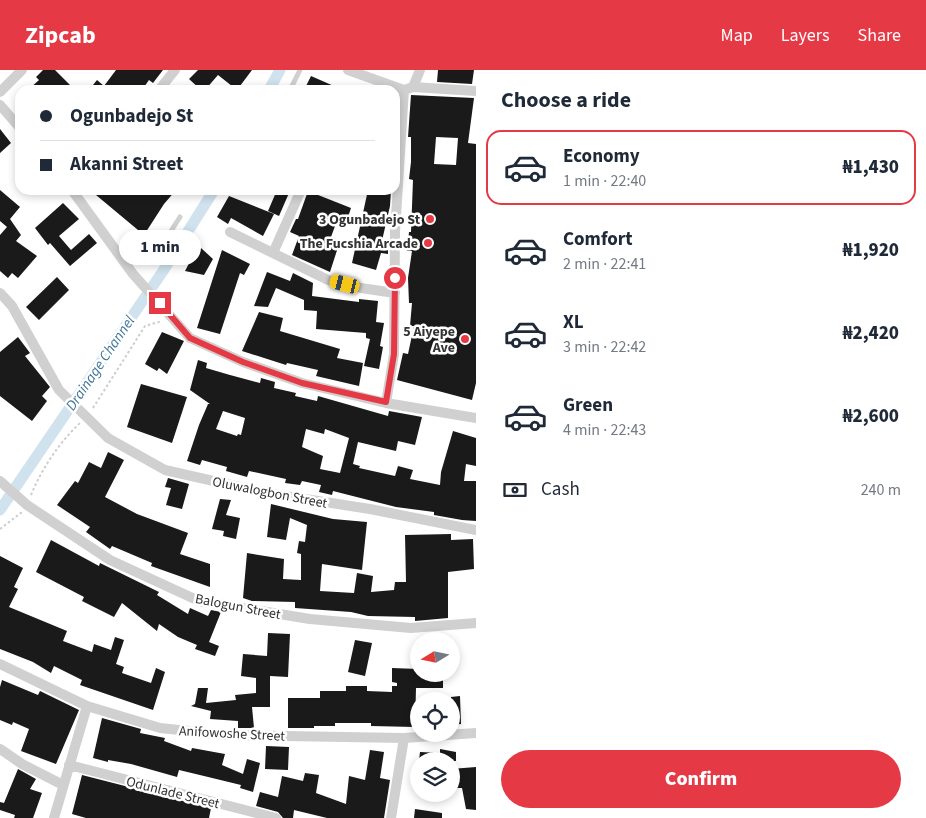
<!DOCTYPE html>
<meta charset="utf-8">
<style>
:root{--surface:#fff;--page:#f6f6f7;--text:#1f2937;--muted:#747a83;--line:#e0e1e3;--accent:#e63946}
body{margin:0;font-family:"Source Sans 3",sans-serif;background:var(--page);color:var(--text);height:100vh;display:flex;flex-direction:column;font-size:19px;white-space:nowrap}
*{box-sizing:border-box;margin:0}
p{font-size:16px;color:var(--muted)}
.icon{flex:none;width:28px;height:28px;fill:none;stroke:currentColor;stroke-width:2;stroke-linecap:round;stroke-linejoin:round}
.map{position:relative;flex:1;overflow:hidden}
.details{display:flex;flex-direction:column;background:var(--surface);width:450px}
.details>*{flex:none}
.top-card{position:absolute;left:15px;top:15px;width:385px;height:110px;border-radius:15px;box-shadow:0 2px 8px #0003;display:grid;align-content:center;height:110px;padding:0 25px;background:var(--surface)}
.needle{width:32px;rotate:260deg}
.tools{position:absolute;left:410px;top:562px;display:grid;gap:10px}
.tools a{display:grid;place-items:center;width:50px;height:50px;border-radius:50%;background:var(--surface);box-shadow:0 2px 8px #0003;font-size:25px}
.end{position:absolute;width:22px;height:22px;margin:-11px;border:6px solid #e63946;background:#fff;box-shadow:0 0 0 2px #fff}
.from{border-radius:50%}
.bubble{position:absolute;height:35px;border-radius:18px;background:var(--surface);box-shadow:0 2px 8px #0003;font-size:16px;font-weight:800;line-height:35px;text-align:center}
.car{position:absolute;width:15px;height:30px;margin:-15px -8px;border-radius:6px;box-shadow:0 0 4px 1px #0007;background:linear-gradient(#f5c518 24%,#345 0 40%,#f5c518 0 76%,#345 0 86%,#f5c518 0)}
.top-card b{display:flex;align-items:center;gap:18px;height:48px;font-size:19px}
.top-card b+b{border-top:1px solid var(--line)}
.top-card i{width:12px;height:12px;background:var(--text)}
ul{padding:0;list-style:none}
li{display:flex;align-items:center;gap:15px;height:75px;margin:0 10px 8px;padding:0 15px;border:2px solid transparent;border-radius:15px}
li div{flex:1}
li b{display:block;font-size:19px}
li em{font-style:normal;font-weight:800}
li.current{border-color:var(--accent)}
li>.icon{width:45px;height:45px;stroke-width:1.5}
h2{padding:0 25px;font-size:22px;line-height:60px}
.pay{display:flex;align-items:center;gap:12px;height:55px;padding:0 25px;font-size:19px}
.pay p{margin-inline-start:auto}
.cta{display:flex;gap:10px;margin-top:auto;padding:10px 25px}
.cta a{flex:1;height:58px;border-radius:30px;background:var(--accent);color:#fff;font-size:20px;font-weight:800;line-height:58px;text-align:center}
header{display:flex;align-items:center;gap:30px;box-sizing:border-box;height:70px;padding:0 25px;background:var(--accent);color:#fff}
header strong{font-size:24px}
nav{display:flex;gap:28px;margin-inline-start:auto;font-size:18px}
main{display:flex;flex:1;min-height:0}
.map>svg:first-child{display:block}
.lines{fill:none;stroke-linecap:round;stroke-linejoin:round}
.canal{stroke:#cfe2ee;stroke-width:11}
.building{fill:#1a1a1a;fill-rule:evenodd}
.path{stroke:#cdcdcd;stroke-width:2;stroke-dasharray:2.5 2.5;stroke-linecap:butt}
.service{stroke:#d0d0d0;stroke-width:5}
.minor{stroke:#d0d0d0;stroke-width:10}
.route{stroke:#e63946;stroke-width:6}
.poi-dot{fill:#e63946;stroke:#fff;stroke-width:2}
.labels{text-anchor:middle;stroke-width:5;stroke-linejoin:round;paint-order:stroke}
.poi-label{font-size:14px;font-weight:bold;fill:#333;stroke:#fff;text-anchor:end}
.street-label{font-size:14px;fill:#333;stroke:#fff}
.water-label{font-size:15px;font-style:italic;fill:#3f7597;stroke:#fff}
</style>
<header>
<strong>Zipcab</strong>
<nav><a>Map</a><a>Layers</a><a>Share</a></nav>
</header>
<main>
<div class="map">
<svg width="476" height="748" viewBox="0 0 476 748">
<rect width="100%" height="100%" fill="#fff"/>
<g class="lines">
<path class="canal" d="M269,20L280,0
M0,440L163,201L214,120"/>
</g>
<path class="building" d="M43,0H55L75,20H28L39,10L36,7Z
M116,0H163L153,13L149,10L142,20H89L97,10L104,16Z
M198,0H252L237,20L218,5L205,20H201L189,9Z
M438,0H474L472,14L437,12Z
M311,6L343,20H304Z
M411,25L474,28L468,73L476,74V313L472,330L397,310L403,283L408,284L414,256H410L412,233H409L408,208L412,181H407L409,162H411L413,110L409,109L411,92V67H408ZM436,67L458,68L456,95L434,94Z
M0,59L11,73L0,83Z
M0,120L20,137L10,149L21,165L16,171L37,186L18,208L12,203L8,208L0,201V165L7,157L0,151Z
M90,120H176L164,134L144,165Z
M277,120L289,123L279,146L268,141Z
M368,120H391L390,136L381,175L388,176V184L381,183L376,200L352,193Z
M308,121L351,138L347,150L338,148L331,167L340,171L330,202L292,185L299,166L290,162L296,149H298Z
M229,126L274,144L263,166L231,148L228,154L217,147Z
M63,133L79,149L59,166L71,180L89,164L97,173L70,196L50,173L48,175L35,158Z
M201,178L213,189L204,205L185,201L196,180L198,182Z
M222,180L250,194L244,205L240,203L220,264L197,258Z
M267,202L290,211L293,203L313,213L312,226L359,232V229L378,231L376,252L384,253L380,276L383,277L379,299L364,296L370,269L366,268V263L316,259L317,241L304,240V230L276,218L268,237L254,236Z
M57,207L69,220L39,250L26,237Z
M259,242L283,248L280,261L340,279L337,288L363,293L359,316L316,306L318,300L287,293L286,295L242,281Z
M162,262L184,271L167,304L159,298L157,301L145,294Z
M18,267L30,283L25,286L50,317L42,326L47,331L32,351L0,326V282Z
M198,290L207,293L206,298L230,305L260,313L261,308L275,312L274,318L296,323L295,326L317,331L318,326L388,346L389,341L422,347L415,375L398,371L396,381L358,372L353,394L360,396L359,398L395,406L398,396L413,400L410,409L440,415L441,402L453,361L476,368V396L466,394L464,411H476V451L462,450L434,445V442L396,437L333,421L332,425L319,422L321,415L302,411L300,415L285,413L286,409L249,401L247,407L226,401L227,397L202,390L200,395L187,391L199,355L208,334H210L190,320ZM223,341L245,348L241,365L238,364L237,366L216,359ZM306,359L324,364L325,359L349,368L340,403L320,399L323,386L302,377Z
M141,314L187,327L172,373L127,357Z
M108,382L124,390L105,427L137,444L188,463L180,484L210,494V517L151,496L152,493L112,476L110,479L86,462L90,457L57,435L75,411L78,413L89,392L101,398Z
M168,408L189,414L182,439L166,435L171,418L165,417Z
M220,429L231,430L226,445L240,448L236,469L223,466L224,461L212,459Z
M271,434L333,449L367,452L362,500L322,494L320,521L354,523L357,503L373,506L371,522L394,520L395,512H406L405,465L451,464V470L473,469L474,499L448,502V548L415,551V547L368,546L351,542L295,538V532L252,531L243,528L247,483L284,489L283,509L301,510V484L297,483L299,471L305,472L307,455L290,448L286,470L267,467Z
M51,470L99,496L100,493L159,522L157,525L188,544L190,538L208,546L211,540L221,542L209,572L219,576L215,586L195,579L197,575L178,567L159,554L157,561L122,533L114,547L82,531L84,527L36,502Z
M0,486L23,498L14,517L18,519L9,537L67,561L63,571L92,582L94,574L111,580L115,567L124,570L116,594L124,597L122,603L151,613L156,598L165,602L153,640L80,615L82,610L54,596L51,603L33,592L0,579Z
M268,563L290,564L288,607L270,606V637H252L254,658H238V651L210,649L211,641L191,636L195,634L198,618H208L206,633L236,630L235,625L256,623V608L241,606L243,584L267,586Z
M355,570L372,573L365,606L348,602Z
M392,598L419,599V604H443V618H416L415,657L371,656V653H335V656H314V658H288V628H320V621H346V616H367V621L392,622V616H397V613L392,612Z
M2,610L38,625L40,621L79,640L56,694L21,681L29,659L13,652L12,655L0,650V617Z
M460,626L461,654L451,655V627Z
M102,648L141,659L140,663L165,668L164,671L191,681L192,678L225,684L222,695L243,704L247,689L260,693L253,722L240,718L241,715L204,706L179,700L177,707L131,694L108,690V692L93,688Z
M266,676L289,677L288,700L265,699Z
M440,679L456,682V691H419L420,682L440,683Z
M370,680L384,682L380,708L390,710L384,748H327L294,740L293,748H283L278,742L256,736L260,722L278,727L282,706L303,711L305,703L319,705L316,723L346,734L349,706L365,710Z
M476,697V740L466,739L462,718H451V699Z
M18,699L36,709L30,719L42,723L33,748H14L15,745L0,740V732L4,733Z
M82,705L211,738L209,748H86L72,744Z
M415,739L442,743V748H414Z"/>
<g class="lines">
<path class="path" d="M93,338L145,256L162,251
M31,425C42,398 59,373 80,353
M0,459L22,442"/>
<path class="service" d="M290,20L300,0
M127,195L162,175L180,147"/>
<path class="minor" d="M348,0L404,20L413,17L476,21
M413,17L420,0
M159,20L175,0
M0,22L22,0
M0,35L20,58
M72,120L133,204L190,268L243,292L302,313L386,333L476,348
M230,162L328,210L361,218L395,223
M273,183L301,120
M0,223L12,236L59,320L108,368L165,400L266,423L370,439L476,460
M386,333L394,284L395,162L404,20
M0,411L27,435L110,490L199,531L310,549L411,558L476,553
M0,594L87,636L160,658L227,665L404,668L476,663
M0,679L22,694L63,715
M69,695L276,748
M54,748L87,636
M391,748L404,668"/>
</g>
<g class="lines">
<path class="route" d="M160,233L190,268L243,292L302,313L386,332L394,284L395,208"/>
</g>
<g class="poi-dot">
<circle cx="430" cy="149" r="5"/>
<circle cx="428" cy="173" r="5"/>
<circle cx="465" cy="269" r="5"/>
</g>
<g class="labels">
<g class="poi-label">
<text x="420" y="154">3 Ogunbadejo St</text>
<text x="418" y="178">The Fucshia Arcade</text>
<text x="455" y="266">5 Aiyepe<tspan x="455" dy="16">Ave</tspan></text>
</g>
<g class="street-label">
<text transform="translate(270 422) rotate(11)" y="5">Oluwalogbon Street</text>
<text transform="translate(238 536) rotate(11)" y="5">Balogun Street</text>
<text transform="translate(232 663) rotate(3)" y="5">Anifowoshe Street</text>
<text transform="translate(173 722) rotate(14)" y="5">Odunlade Street</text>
</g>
<g class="water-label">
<text transform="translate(100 293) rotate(-56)" y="5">Drainage Channel</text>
</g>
</g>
</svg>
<div class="tools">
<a><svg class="needle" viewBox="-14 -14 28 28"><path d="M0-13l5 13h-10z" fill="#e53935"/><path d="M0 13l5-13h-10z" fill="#747a83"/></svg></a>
<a><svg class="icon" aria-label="locate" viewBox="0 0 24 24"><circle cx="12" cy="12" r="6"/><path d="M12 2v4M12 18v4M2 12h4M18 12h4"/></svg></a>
<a><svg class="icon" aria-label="layers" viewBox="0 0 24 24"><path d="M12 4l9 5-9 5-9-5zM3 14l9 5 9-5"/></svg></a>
</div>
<i class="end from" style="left:395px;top:208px"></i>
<i class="end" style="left:160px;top:233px"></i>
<div class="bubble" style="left:119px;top:160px;width:82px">1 min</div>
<i class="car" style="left:345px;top:214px;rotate:284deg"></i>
<div class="top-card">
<b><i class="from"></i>Ogunbadejo St</b>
<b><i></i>Akanni Street</b>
</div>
</div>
<section class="details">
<h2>Choose a ride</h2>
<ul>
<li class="current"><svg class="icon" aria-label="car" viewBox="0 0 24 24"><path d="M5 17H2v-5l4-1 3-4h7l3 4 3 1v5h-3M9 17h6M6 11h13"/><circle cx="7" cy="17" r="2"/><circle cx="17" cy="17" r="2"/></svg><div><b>Economy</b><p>1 min · 22:40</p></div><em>₦1,430</em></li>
<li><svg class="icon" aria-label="car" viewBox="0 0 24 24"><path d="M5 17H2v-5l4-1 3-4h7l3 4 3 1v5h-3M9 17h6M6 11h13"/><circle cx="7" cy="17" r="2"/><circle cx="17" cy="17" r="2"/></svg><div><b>Comfort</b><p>2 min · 22:41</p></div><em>₦1,920</em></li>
<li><svg class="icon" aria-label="car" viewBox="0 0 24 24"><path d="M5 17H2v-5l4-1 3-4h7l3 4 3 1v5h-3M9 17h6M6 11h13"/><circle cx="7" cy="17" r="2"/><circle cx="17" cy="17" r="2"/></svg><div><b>XL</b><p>3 min · 22:42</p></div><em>₦2,420</em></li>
<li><svg class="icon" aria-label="car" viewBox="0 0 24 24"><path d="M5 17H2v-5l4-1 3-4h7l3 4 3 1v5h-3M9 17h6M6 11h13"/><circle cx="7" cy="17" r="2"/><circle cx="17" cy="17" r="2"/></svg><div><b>Green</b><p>4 min · 22:43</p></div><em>₦2,600</em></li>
</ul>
<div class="pay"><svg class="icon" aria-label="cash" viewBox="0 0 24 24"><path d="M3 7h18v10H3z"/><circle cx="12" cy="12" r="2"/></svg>Cash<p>240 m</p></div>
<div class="cta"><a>Confirm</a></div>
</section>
</main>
